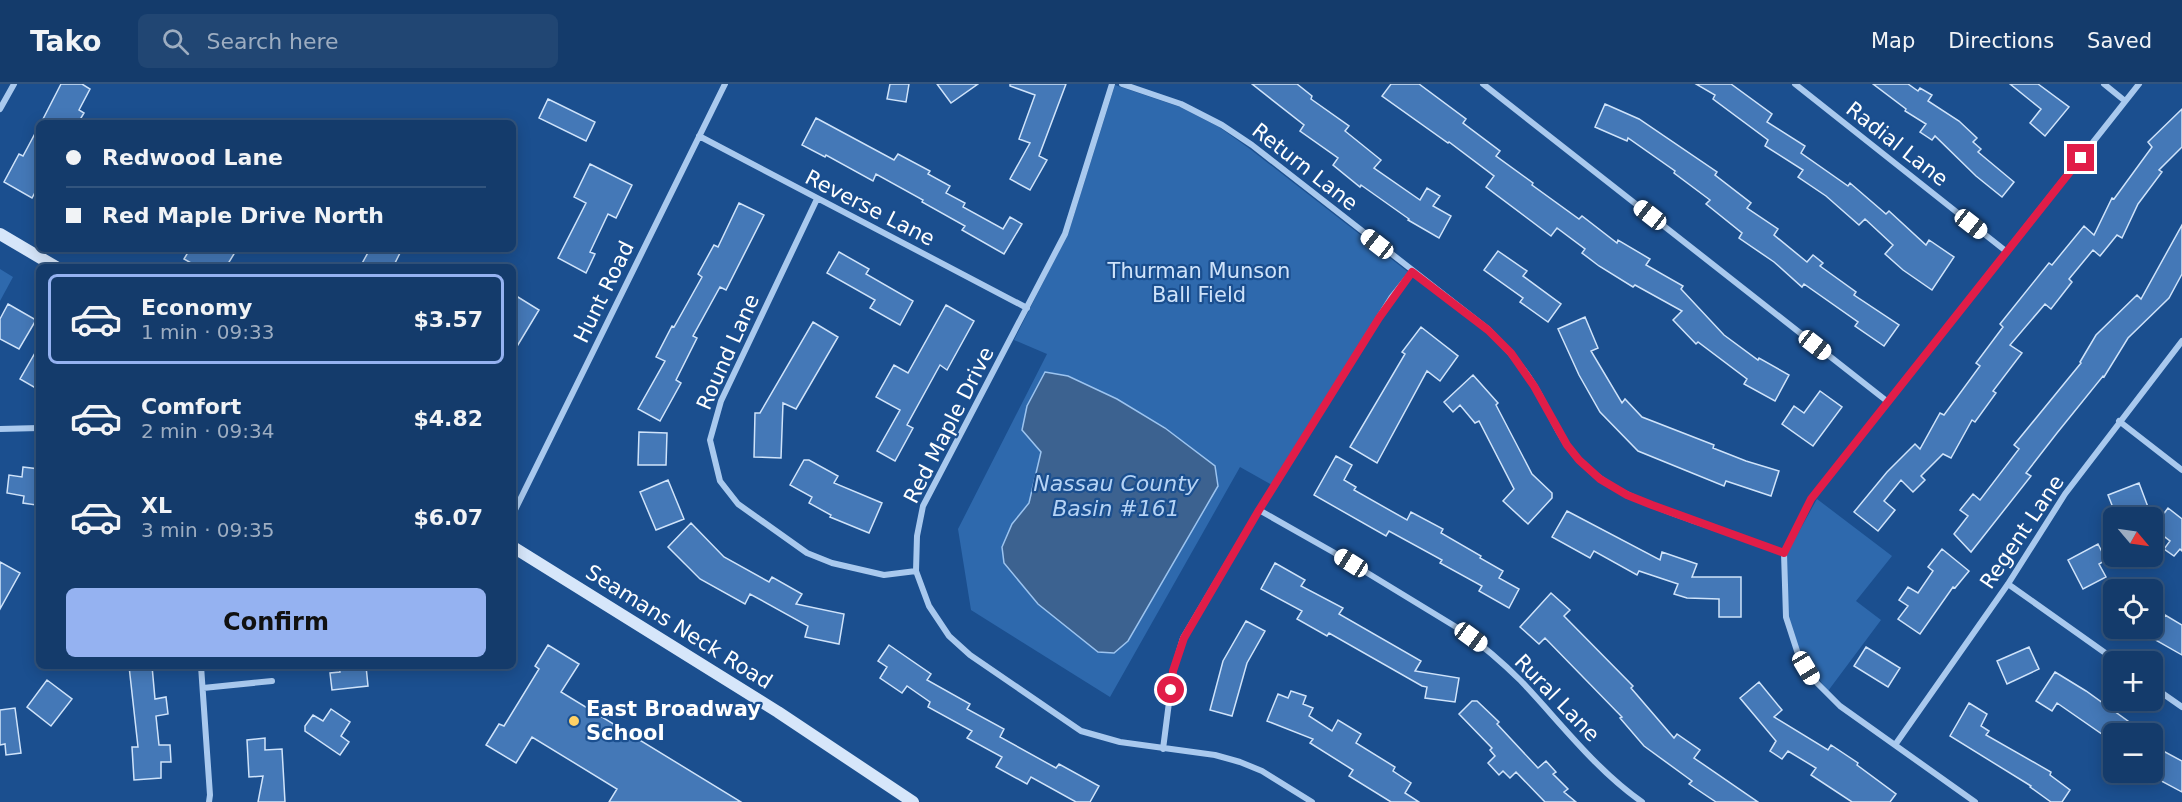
<!DOCTYPE html>
<meta charset="utf-8">
<style>
:root{--surface:#143b6b;--page:#214673;--text:#f1f3f6;--muted:#9dadc1;--line:#33557e;--accent:#95b2f1}
body{margin:0;font-family:"DejaVu Sans",sans-serif;background:var(--page);color:var(--text);height:100vh;display:flex;flex-direction:column;font-size:22px;white-space:nowrap}
*{box-sizing:border-box;margin:0}
p{font-size:20px;color:var(--muted)}
.icon{flex:none;width:33px;height:33px;fill:none;stroke:currentColor;stroke-width:2;stroke-linecap:round;stroke-linejoin:round}
.map{position:relative;flex:1;overflow:hidden}
.drawer{position:absolute;left:36px;top:180px;width:480px;height:405px;display:flex;flex-direction:column;background:var(--surface);border-radius:9px;box-shadow:0 3px 15px #0003,0 0 0 2px var(--line)}
.drawer>*{flex:none}
.hud{position:absolute;left:36px;top:36px;width:480px;height:132px;border-radius:9px;box-shadow:0 3px 15px #0003,0 0 0 2px var(--line);display:grid;align-content:center;height:132px;padding:0 30px;background:var(--surface)}
.needle{width:39px;rotate:119deg}
.fabs{position:absolute;left:2103px;top:423px;display:grid;gap:12px}
.fabs a{display:grid;place-items:center;width:60px;height:60px;border-radius:9px;background:var(--surface);box-shadow:0 3px 15px #0003,0 0 0 2px var(--line);font-size:30px}
.end{position:absolute;width:27px;height:27px;margin:-14px;border:8px solid #e11d48;background:#fff;box-shadow:0 0 0 3px #fff}
.from{border-radius:50%}
.car{position:absolute;width:18px;height:36px;margin:-18px -9px;border-radius:8px;box-shadow:0 0 4px 2px #0007;background:linear-gradient(#fff 24%,#345 0 40%,#fff 0 76%,#345 0 86%,#fff 0)}
.hud b{display:flex;align-items:center;gap:21px;height:57px;font-size:22px}
.hud b+b{border-top:2px solid var(--line)}
.hud i{width:15px;height:15px;background:var(--text)}
ul{padding:10px 0 0;list-style:none}
li{display:flex;align-items:center;gap:18px;height:90px;margin:0 12px 9px;padding:0 18px;border:3px solid transparent;border-radius:9px}
li div{flex:1}
li b{display:block;font-size:22px}
li em{font-style:normal;font-weight:800}
li.on{border-color:var(--accent)}
li>.icon{width:54px;height:54px;stroke-width:1.5}
.cta{display:flex;gap:12px;margin-top:auto;padding:12px 30px}
.cta a{flex:1;height:69px;border-radius:9px;background:var(--accent);color:#111;font-size:24px;font-weight:800;line-height:69px;text-align:center}
header{display:flex;align-items:center;gap:36px;box-sizing:border-box;height:84px;padding:0 30px;background:var(--surface);border-bottom:2px solid var(--line)}
header strong{font-size:28px}
nav{display:flex;gap:33px;margin-inline-start:auto;font-size:21px}
.search{width:420px;height:54px;background:var(--page);display:flex;align-items:center;gap:15px;box-sizing:border-box;padding:0 21px;border-radius:9px;color:var(--muted);font-size:22px}
.map>svg:first-child{display:block}
.green{fill:#2e69ad}
.water{fill:#3c6290;stroke:#9cc4f0;stroke-width:1.5}
.building{fill:#4478b7;stroke:#cfe3fa;stroke-width:1.5}
.lines{fill:none;stroke-linecap:round;stroke-linejoin:round}
.street{stroke:#a9c9ee;stroke-width:6}
.secondary{stroke:#d6e6fa;stroke-width:12}
.route{stroke:#e11d48;stroke-width:8}
.poi-dot{fill:#ffd166;stroke:#1b4f8f;stroke-width:2}
.labels{text-anchor:middle;stroke-width:4.5;stroke-linejoin:round;paint-order:stroke}
.street-label{font-size:21px;fill:#fff;stroke:#1b4f8f}
.park-label{font-size:21px;fill:#cfe3fa;stroke:#1b4f8f}
.poi-label{font-size:21px;font-weight:bold;fill:#fff;stroke:#1b4f8f;text-anchor:start}
.water-label{font-size:22px;font-style:italic;fill:#b5d3f5;stroke:#1b4f8f}
</style>
<header>
<strong>Tako</strong>
<div class="search"><svg class="icon" aria-label="search" viewBox="0 0 24 24"><circle cx="10" cy="10" r="6"/><path d="M15 15l6 6"/></svg>Search here</div>
<nav><a>Map</a><a>Directions</a><a>Saved</a></nav>
</header>
<div class="map">
<svg width="2182" height="718" viewBox="0 0 2182 718">
<rect width="100%" height="100%" fill="#1b4f8f"/>
<path class="green" d="M1115,1L1180,23L1219,43L1250,65L1408,188L1274,402L1240,383L1110,613L971,526L958,445L1047,270L1014,256L1069,147Z
M0,185L13,193L0,217Z
M1817,415L1892,472L1856,517L1881,536L1828,607L1801,572L1788,532L1787,469Z"/>
<path class="water" d="M1045,288L1068,292L1117,315L1165,344L1215,382L1218,402L1128,557L1114,569L1098,568L1038,520L1004,479L1002,463L1012,440L1029,419L1041,368L1022,346L1027,322Z"/>
<path class="building" d="M61,0H82L90,5L79,26L84,29L78,39H41Z
M890,0H909L906,18L887,15Z
M937,0H978L951,19Z
M1010,0H1066L1039,72L1047,76L1030,106L1010,95L1030,59L1019,55L1035,11L1010,2Z
M1252,0H1297L1312,12L1311,15L1349,42L1345,47L1381,76L1374,84L1420,116L1427,104L1440,112L1433,122L1451,132L1439,154L1408,136L1409,135L1361,101L1360,103L1333,81L1338,74L1300,47L1304,41Z
M1391,0H1419L1466,35L1463,39L1500,67L1496,72L1533,99L1532,101L1579,135L1582,132L1617,159L1618,156L1650,175L1646,181L1683,202L1681,205L1724,251L1758,276L1759,274L1789,291L1775,317L1744,300L1747,295L1698,258L1696,260L1673,236L1682,227L1635,201L1633,203L1599,182L1582,169L1585,165L1557,144L1551,152L1486,103L1494,92L1449,58L1448,59L1382,12Z
M1696,0H1731L1772,30L1767,38L1805,62L1801,69L1848,102L1850,99L1886,130L1889,127L1926,161L1929,156L1954,173L1932,206L1903,186L1885,170L1893,161L1865,135L1859,141L1826,112L1798,93L1803,86L1765,62L1768,56L1713,15L1715,11Z
M1873,0H1908L1918,7L1920,4L1932,11L1928,17L1959,37L1977,54L1973,58L1981,65L1978,68L2014,98L2002,113L1976,92L1935,52L1932,56L1920,48L1926,40L1905,27L1906,25Z
M2010,0H2038L2069,23L2045,52L2030,39L2041,25Z
M548,15L595,38L586,57L539,34Z
M1605,20L1639,35L1717,88L1715,91L1751,119L1747,124L1778,145L1774,151L1807,178L1813,171L1823,179L1820,182L1856,208L1854,211L1899,241L1884,262L1855,242L1858,238L1804,200L1802,203L1774,178L1739,154L1742,149L1706,120L1710,116L1674,89L1675,87L1628,54L1627,57L1595,43Z
M2182,25V63L2159,86L2162,88L2138,120L2122,154L2117,151L2100,172L2093,166L2069,195L2072,198L2051,225L2045,220L2010,261L2022,269L1993,307L1996,309L1975,338L1972,336L1951,374L1943,370L1921,392L1925,396L1913,408L1901,396L1884,417L1895,426L1878,447L1854,428L1887,388L1915,360L1920,365L1940,329L1944,331L1980,282L1976,279L2003,243L2000,240L2049,179L2052,181L2084,142L2094,151L2112,114L2114,115L2152,63L2148,58Z
M816,34L894,76L898,70L930,87L928,90L950,102L946,109L965,119L963,123L1003,145L1010,133L1022,140L1004,170L962,146L965,142L922,118L923,116L876,90L873,97L826,71L825,73L802,61Z
M39,42V101L32,114L4,98L19,70L23,72Z
M590,80L632,101L616,134L608,130L590,168L595,170L586,189L558,174L586,119L574,113Z
M739,119L764,131L726,206L720,203L693,252L697,254L676,296L681,299L660,337L638,325L665,277L656,273L672,242L674,243L702,193L698,190L714,161L718,163Z
M2182,141V190L2169,214L2128,254L2104,293L2103,292L2057,349L2026,389L2031,392L1971,468L1954,450L1968,432L1960,426L1973,410L1980,416L2019,365L2014,361L2081,279L2080,278L2096,251L2137,211L2141,215Z
M190,165H237L226,183H198L184,175Z
M370,165H402L393,183H360Z
M1498,167L1527,187L1523,192L1561,220L1548,238L1520,218L1523,214L1484,186Z
M839,168L869,185L866,190L913,217L900,241L870,224L875,216L827,189Z
M513,210L539,226L513,269Z
M8,220L36,236L19,265L0,255V235Z
M946,221L974,237L947,286L940,281L907,341L913,344L895,377L877,367L900,326L876,313L894,281L908,289Z
M1585,233L1598,264L1591,267L1622,319L1625,315L1642,333L1714,361L1713,364L1746,377L1779,387L1771,412L1726,397L1724,402L1638,367L1600,328L1579,291L1558,245Z
M813,238L838,253L796,325L783,319L781,374L754,373L755,329H760Z
M1421,243L1458,272L1440,297L1427,287L1377,379L1350,363L1405,270L1402,268Z
M39,262V306L20,295Z
M1473,291L1498,319L1496,321L1532,390L1552,409V414L1528,440L1503,417L1514,405L1479,337L1475,339L1460,321L1453,328L1444,318Z
M1820,307L1842,323L1813,362L1782,340L1794,322L1804,329Z
M639,348L667,349L666,381H638Z
M1336,372L1352,381L1344,396L1356,403L1354,406L1407,436L1411,428L1443,445L1441,449L1481,472L1480,474L1503,487L1499,494L1519,505L1509,524L1479,507L1482,502L1440,479L1442,476L1389,447L1386,452L1314,411Z
M804,376H809L838,392L834,399L882,419L869,449L830,433L831,431L809,419L812,413L790,401Z
M23,383L39,385L36,421L23,419L24,412L7,409L9,391L22,393Z
M668,396L684,435L656,446L640,408Z
M2139,399L2148,423L2117,434L2108,411Z
M2168,424L2182,435V467L2180,465L2174,472L2164,465L2170,457L2153,444Z
M1567,427L1660,476L1662,468L1697,480L1692,493H1741V533H1719V515L1687,514L1674,510L1678,500L1639,487L1637,491L1594,467L1590,474L1552,453Z
M691,439L724,473L769,498L772,493L802,510L796,520L844,530L839,560L805,553L808,542L750,510L745,520L700,495L668,463Z
M2098,460L2106,476L2099,480L2106,493L2083,505L2068,476Z
M1942,465L1969,487L1955,504L1953,503L1920,550L1898,535L1908,522L1899,516L1908,503L1918,509L1933,487L1928,483Z
M0,478L20,489L0,525Z
M1275,479L1305,496L1301,502L1343,524L1339,530L1421,577L1415,587L1459,594L1455,618L1425,614L1427,603L1422,602L1329,549L1327,552L1297,535L1302,527L1261,505Z
M1551,509L1570,526L1564,532L1633,602L1631,604L1674,654L1677,650L1700,666L1694,674L1758,718H1716L1689,700L1692,697L1644,662L1620,634L1622,633L1545,554L1539,560L1520,543Z
M2165,531L2182,541V571L2152,554Z
M1246,537L1265,547L1247,579L1232,632L1210,626L1223,577Z
M548,561L579,580L561,608L741,718H609L617,705L532,653L516,679L486,661L499,640L504,642L539,585L535,582Z
M889,561L931,590L927,596L970,620L967,625L1004,645L1000,653L1056,684L1059,680L1099,702L1090,718H1076L1031,693L1027,700L996,683L1002,673L967,654L972,647L928,623L930,618L907,602L902,609L880,594L887,583L878,577Z
M1866,563L1900,584L1888,603L1854,582Z
M2029,563L2039,585L2007,600L1997,577Z
M129,582H152L155,615L166,613L168,630L156,632L159,661H170L171,678H161V694L134,696L132,663H138Z
M339,582H366L368,602L332,606L330,589L340,588Z
M2055,588L2086,607L2146,650H2114L2112,657L2057,619L2052,627L2036,617Z
M47,596L72,615L51,642L27,623Z
M1759,598L1782,626L1774,633L1828,666L1831,661L1858,679L1857,681L1896,710L1890,718H1852L1811,691L1816,684L1788,667L1782,675L1770,667L1776,657L1740,614Z
M1291,607L1306,612L1303,620L1313,624L1309,632L1332,647L1338,636L1361,650L1356,659L1395,683L1393,687L1411,699L1405,709L1419,718H1391L1349,692L1353,686L1310,659L1313,655L1267,637L1278,610L1288,614Z
M1472,617H1477L1499,638L1497,640L1538,684L1546,677L1556,688L1553,690L1568,705L1564,708L1576,718H1545L1516,688L1510,694L1503,687L1499,691L1488,679L1495,672L1490,666L1492,664L1459,630Z
M1969,619L1987,630L1981,642L1989,647L1986,651L2051,688L2050,691L2070,706L2062,718H2051L2030,703L2031,702L1950,652Z
M15,624L21,669L6,671L5,660L0,661V626Z
M331,625L350,638L341,652L349,658L340,671L305,647V642L313,631L323,637Z
M265,654V666L282,665L285,718H258L263,692L249,693L247,656Z
M2152,661L2182,677V708L2152,692Z"/>
<g class="lines">
<path class="street" d="M1112,0L1065,150L923,422L917,452L916,487L929,522L949,552L970,571L1081,647L1120,658L1215,671L1240,678L1262,687L1312,718
M1122,0L1181,20L1222,41L1252,61L1488,245C1505,263 1521,280 1534,301C1546,320 1554,343 1567,361C1596,404 1648,420 1694,437C1724,447 1754,458 1784,469
M1483,0L1888,318
M1795,0L2007,168
M2104,0L2125,17
M0,25L14,0
M699,52L1027,224
M817,115L721,317L710,356L720,397L738,420L807,469L832,479L884,491L916,487
M2119,337L2182,386
M0,345L39,344
M1259,426L1333,468L1461,546C1482,561 1502,578 1521,597C1560,638 1595,685 1642,718
M513,430L725,0
M2008,500L2118,578
M201,582L210,711L209,718
M2152,602L2182,623
M203,604L272,597
M1895,661L2008,500L2065,410L2182,257
M1163,665L1173,587L1183,554L1259,426L1391,214L1412,188
M1975,718L1840,622L1813,595L1799,573L1786,533L1784,469L1811,415L2139,0"/>
<path class="secondary" d="M0,150L56,183
M513,463L778,628L913,718"/>
</g>
<g class="lines">
<path class="route" d="M1171,606L1173,587L1184,554L1259,426L1379,234L1412,188L1488,246L1511,269L1534,302L1567,361L1579,376L1600,395L1627,411L1652,421L1784,469L1811,415L2081,74"/>
</g>
<circle class="poi-dot" cx="574" cy="637" r="6"/>
<g class="labels">
<g class="street-label">
<text transform="translate(1897 60) rotate(38)" y="7">Radial Lane</text>
<text transform="translate(1305 83) rotate(38)" y="7">Return Lane</text>
<text transform="translate(870 124) rotate(27)" y="7">Reverse Lane</text>
<text transform="translate(604 208) rotate(-64)" y="7">Hunt Road</text>
<text transform="translate(728 268) rotate(-66)" y="7">Round Lane</text>
<text transform="translate(949 341) rotate(-63)" y="7">Red Maple Drive</text>
<text transform="translate(2022 448) rotate(-56)" y="7">Regent Lane</text>
<text transform="translate(679 543) rotate(32)" y="7">Seamans Neck Road</text>
<text transform="translate(1557 614) rotate(46)" y="7">Rural Lane</text>
</g>
<g class="park-label">
<text x="1199" y="194">Thurman Munson<tspan x="1199" dy="24">Ball Field</tspan></text>
</g>
<g class="poi-label">
<text x="586" y="632">East Broadway<tspan x="586" dy="24">School</tspan></text>
</g>
<g class="water-label">
<text x="1116" y="407">Nassau County<tspan x="1116" dy="25">Basin #161</tspan></text>
</g>
</g>
</svg>
<div class="fabs">
<a><svg class="needle" viewBox="-14 -14 28 28"><path d="M0-13l5 13h-10z" fill="#e53935"/><path d="M0 13l5-13h-10z" fill="#9dadc1"/></svg></a>
<a><svg class="icon" aria-label="locate" viewBox="0 0 24 24"><circle cx="12" cy="12" r="6"/><path d="M12 2v4M12 18v4M2 12h4M18 12h4"/></svg></a>
<a>+</a>
<a>−</a>
</div>
<i class="end from" style="left:1171px;top:606px"></i>
<i class="end" style="left:2081px;top:74px"></i>
<i class="car" style="left:1650px;top:131px;rotate:308deg"></i>
<i class="car" style="left:1971px;top:140px;rotate:128deg"></i>
<i class="car" style="left:1377px;top:160px;rotate:308deg"></i>
<i class="car" style="left:1815px;top:261px;rotate:128deg"></i>
<i class="car" style="left:1351px;top:479px;rotate:302deg"></i>
<i class="car" style="left:1471px;top:553px;rotate:126deg"></i>
<i class="car" style="left:1806px;top:584px;rotate:149deg"></i>
<div class="hud">
<b><i class="from"></i>Redwood Lane</b>
<b><i></i>Red Maple Drive North</b>
</div>
<section class="drawer">
<ul>
<li class="on"><svg class="icon" aria-label="car" viewBox="0 0 24 24"><path d="M5 17H2v-5l4-1 3-4h7l3 4 3 1v5h-3M9 17h6M6 11h13"/><circle cx="7" cy="17" r="2"/><circle cx="17" cy="17" r="2"/></svg><div><b>Economy</b><p>1 min · 09:33</p></div><em>$3.57</em></li>
<li><svg class="icon" aria-label="car" viewBox="0 0 24 24"><path d="M5 17H2v-5l4-1 3-4h7l3 4 3 1v5h-3M9 17h6M6 11h13"/><circle cx="7" cy="17" r="2"/><circle cx="17" cy="17" r="2"/></svg><div><b>Comfort</b><p>2 min · 09:34</p></div><em>$4.82</em></li>
<li><svg class="icon" aria-label="car" viewBox="0 0 24 24"><path d="M5 17H2v-5l4-1 3-4h7l3 4 3 1v5h-3M9 17h6M6 11h13"/><circle cx="7" cy="17" r="2"/><circle cx="17" cy="17" r="2"/></svg><div><b>XL</b><p>3 min · 09:35</p></div><em>$6.07</em></li>
</ul>
<div class="cta"><a>Confirm</a></div>
</section>
</div>
